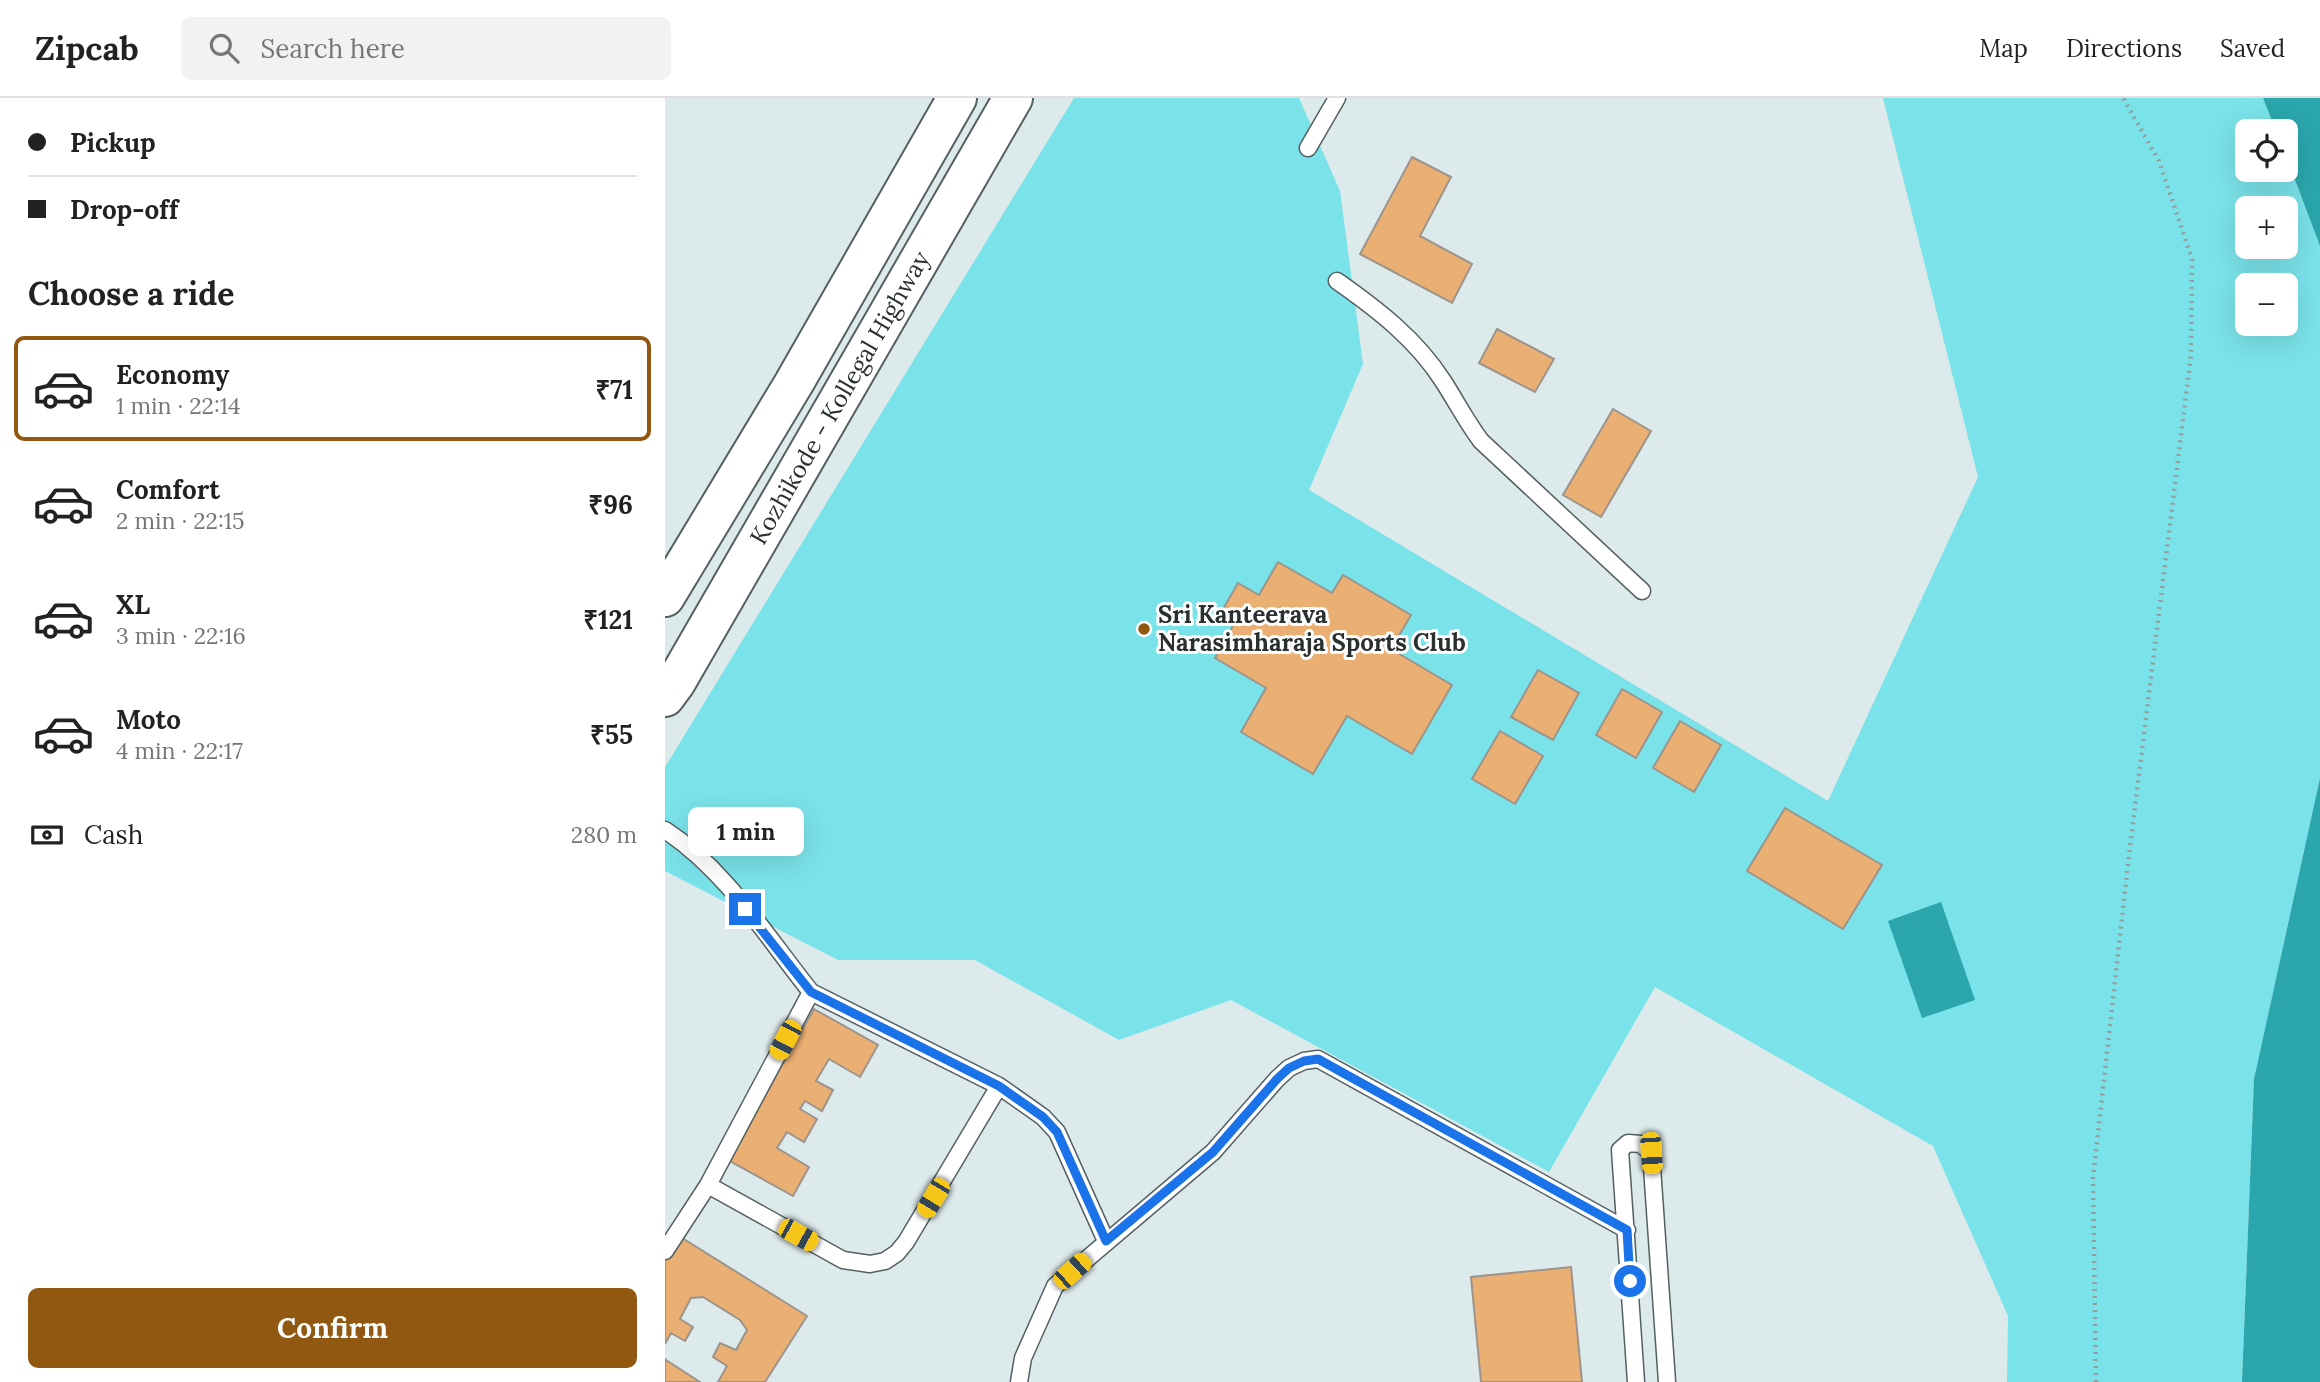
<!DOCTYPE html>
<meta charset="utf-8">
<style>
:root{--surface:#fff;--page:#f2f2f2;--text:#222;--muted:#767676;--line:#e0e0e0;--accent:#905811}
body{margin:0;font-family:Lora,serif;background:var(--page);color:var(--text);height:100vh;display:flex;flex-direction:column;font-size:26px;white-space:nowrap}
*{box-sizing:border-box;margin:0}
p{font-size:23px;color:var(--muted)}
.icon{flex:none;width:38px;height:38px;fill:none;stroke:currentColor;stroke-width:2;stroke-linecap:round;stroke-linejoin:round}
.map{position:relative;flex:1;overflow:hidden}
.panel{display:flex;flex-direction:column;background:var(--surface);width:665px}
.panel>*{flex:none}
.hud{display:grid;align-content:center;height:154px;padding:0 28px;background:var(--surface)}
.buttons{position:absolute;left:1570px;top:21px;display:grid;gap:14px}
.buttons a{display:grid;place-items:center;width:63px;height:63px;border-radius:10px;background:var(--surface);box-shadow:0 7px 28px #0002;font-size:35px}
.end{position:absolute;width:32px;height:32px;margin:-16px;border:9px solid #1a73e8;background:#fff;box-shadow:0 0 0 4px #fff}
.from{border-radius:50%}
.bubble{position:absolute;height:49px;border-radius:10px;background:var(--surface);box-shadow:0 7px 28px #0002;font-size:23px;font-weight:700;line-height:49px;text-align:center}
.car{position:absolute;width:21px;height:42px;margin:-21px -10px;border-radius:9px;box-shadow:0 0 5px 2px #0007;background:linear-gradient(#f5c518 24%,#345 0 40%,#f5c518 0 76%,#345 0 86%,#f5c518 0)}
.hud b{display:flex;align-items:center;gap:24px;height:66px;font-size:26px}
.hud b+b{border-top:2px solid var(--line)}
.hud i{width:18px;height:18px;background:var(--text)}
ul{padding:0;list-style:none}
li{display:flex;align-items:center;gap:21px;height:105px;margin:0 14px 10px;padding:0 14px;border:4px solid transparent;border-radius:10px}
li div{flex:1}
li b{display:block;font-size:26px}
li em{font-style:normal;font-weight:700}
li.on{border-color:var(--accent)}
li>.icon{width:63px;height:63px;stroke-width:1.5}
h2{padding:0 28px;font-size:32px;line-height:84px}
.pay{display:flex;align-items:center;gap:18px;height:77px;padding:0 28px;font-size:26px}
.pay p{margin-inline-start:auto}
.button{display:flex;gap:14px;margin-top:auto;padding:14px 28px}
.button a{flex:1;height:80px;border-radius:10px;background:var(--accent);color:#fff;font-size:28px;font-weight:700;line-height:80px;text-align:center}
header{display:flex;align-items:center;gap:42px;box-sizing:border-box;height:98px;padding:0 35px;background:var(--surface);border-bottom:2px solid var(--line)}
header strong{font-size:33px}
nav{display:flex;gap:38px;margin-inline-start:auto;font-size:24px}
.search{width:490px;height:63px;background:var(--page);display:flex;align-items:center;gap:18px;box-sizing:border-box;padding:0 24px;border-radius:10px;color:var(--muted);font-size:26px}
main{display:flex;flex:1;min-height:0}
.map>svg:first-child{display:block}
.green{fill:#7ae2e9;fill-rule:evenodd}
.water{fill:#2aa6ac}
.building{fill:#eaaf73;stroke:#9c948c;stroke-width:2}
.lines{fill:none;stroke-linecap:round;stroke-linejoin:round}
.lane-casing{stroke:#546061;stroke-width:19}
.primary-casing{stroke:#546061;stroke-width:42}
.path{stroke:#949e9f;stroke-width:4.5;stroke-dasharray:2 5;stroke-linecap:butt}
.lane{stroke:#fff;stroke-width:16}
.primary{stroke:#fff;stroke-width:38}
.route{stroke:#1a73e8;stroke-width:9}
.poi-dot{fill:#905811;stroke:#fff;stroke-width:2.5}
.labels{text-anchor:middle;stroke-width:6;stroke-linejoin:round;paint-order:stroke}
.street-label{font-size:24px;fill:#2a2f2f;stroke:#fff}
.poi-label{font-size:24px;font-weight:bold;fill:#2a2f2f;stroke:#fff;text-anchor:start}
</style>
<header>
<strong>Zipcab</strong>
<div class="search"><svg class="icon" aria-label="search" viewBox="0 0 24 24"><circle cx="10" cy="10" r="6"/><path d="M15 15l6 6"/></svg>Search here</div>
<nav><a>Map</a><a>Directions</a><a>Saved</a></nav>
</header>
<main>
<section class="panel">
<div class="hud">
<b><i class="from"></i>Pickup</b>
<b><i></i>Drop-off</b>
</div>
<h2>Choose a ride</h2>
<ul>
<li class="on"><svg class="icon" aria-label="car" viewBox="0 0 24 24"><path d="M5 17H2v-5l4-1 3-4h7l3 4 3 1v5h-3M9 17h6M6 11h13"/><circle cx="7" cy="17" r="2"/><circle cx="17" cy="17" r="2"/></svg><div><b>Economy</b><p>1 min · 22:14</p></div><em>₹71</em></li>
<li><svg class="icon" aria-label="car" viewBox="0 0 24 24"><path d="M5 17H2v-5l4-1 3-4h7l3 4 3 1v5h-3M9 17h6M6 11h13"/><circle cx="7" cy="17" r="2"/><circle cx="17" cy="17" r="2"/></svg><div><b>Comfort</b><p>2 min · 22:15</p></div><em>₹96</em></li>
<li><svg class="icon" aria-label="car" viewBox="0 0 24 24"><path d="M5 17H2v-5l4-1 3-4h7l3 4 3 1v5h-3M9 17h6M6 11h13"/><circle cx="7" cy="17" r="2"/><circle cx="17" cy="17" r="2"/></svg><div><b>XL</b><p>3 min · 22:16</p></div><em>₹121</em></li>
<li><svg class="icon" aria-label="car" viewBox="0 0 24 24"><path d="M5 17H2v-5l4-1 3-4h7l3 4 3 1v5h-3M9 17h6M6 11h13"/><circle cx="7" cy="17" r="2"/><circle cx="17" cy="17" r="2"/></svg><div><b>Moto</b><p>4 min · 22:17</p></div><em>₹55</em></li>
</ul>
<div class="pay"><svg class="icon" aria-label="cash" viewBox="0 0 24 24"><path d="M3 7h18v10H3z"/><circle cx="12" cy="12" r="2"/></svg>Cash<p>280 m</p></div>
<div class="button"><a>Confirm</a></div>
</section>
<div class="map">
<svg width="1655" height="1284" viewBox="0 0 1655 1284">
<rect width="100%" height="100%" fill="#ddeaeb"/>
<path class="green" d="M409,0H634L675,93L698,266L644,392L1163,703L1313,379L1218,0H1598L1611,33H1582V72H1620L1621,58L1655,148V680L1589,981L1577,1284H1342L1343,1218L1268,1048L990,889L884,1074L566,902L454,942L310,862H173L0,773V669ZM1582,110H1620V149H1582ZM1582,187H1620V226H1582Z"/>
<path class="water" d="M1598,0H1655V148L1621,58L1620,33H1611Z
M1655,680V1284H1577L1589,981Z
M1276,804L1310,902L1257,920L1223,823Z"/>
<path class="building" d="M747,59L786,79L755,138L807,166L787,205L695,156Z
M832,231L889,261L870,294L814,265Z
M948,311L986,333L936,419L898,397Z
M613,464L667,495L678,477L746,517L726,551L787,587L747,656L682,618L648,676L576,634L601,590L550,560L569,526L554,518L573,485L594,497Z
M873,572L914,595L888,642L846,619Z
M957,591L997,614L971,660L931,637Z
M1015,623L1056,647L1029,694L988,670Z
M835,633L878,658L850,706L807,681Z
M1120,710L1217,767L1178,831L1082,773Z
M149,911L213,947L195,979L164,961L151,983L168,992L157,1013L140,1003L135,1011L152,1021L139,1044L122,1034L112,1050L144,1069L128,1098L63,1062Z
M14,1138L142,1218L100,1284H53L62,1268L48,1259L55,1245L71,1252L82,1232L75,1222L38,1199L26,1200L15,1221L28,1229L20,1243L6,1235L0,1246V1161Z
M906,1169L917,1284H816L806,1179Z
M0,1261L1,1262L35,1284H0Z"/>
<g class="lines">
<g class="lane-casing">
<path id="lane" d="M643,50L672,0
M672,183C712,211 751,241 778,283C791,303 801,323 816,343L977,493
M0,732C61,772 101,838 146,894L43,1087L178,1162L205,1166L220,1163L232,1155L241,1144L334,988L378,1019L392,1034L441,1143
M146,894L334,988
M0,1153L43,1087
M354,1284L358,1260L390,1188L548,1054L612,981L624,970L639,963L653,961L962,1132
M971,1284L955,1052L963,1045L976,1046L986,1055L1002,1284"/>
</g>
<g class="primary-casing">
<path id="primary" d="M0,499L129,285L292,0
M0,599L11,584L348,0"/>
</g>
<path class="path" d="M1431,1284L1428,1080L1464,757L1526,257L1527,161L1494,63L1458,0"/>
<use href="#lane" class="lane"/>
<use href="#primary" class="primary"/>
</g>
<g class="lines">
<path class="route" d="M80,811L146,894L334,988L378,1019L392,1034L441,1143L548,1054L612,981L624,970L639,963L653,961L962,1132L965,1183"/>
</g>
<circle class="poi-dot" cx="479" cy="531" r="7"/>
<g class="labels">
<g class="street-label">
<text transform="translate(175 300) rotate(-60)" y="8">Kozhikode - Kollegal Highway</text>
</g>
<g class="poi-label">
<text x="493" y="525">Sri Kanteerava<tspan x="493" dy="28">Narasimharaja Sports Club</tspan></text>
</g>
</g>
</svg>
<div class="buttons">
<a><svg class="icon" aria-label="locate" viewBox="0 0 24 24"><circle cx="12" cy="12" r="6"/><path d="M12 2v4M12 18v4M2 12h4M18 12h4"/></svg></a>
<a>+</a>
<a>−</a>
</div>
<i class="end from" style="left:965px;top:1183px"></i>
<i class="end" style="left:80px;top:811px"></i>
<div class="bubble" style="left:23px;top:709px;width:116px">1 min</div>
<i class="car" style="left:120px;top:942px;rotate:208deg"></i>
<i class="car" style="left:986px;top:1055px;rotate:176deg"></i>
<i class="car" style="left:268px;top:1100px;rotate:211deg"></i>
<i class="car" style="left:133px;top:1137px;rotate:119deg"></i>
<i class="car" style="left:407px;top:1173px;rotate:48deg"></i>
</div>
</main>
